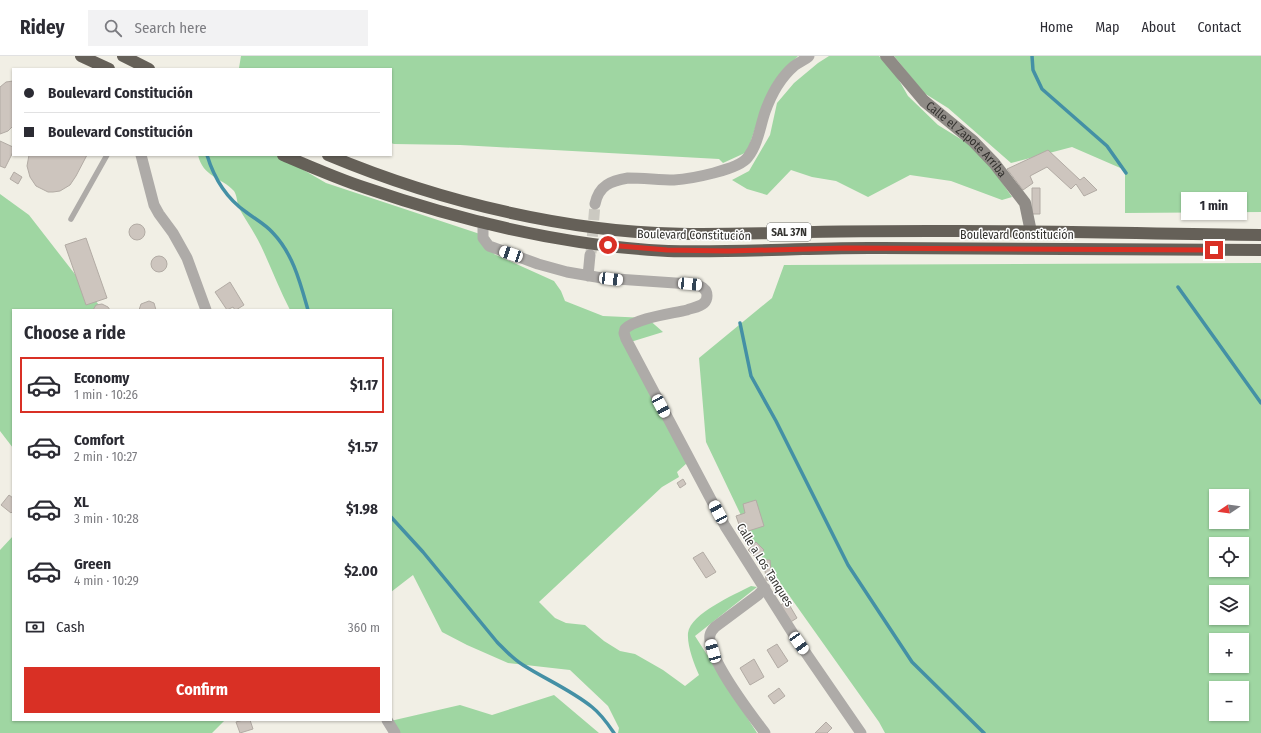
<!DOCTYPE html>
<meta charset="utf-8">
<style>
:root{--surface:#fff;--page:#f2f2f3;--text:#2b2b33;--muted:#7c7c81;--line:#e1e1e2;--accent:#d93025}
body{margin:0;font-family:"Fira Sans Condensed",sans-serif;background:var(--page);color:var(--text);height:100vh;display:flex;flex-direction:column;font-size:15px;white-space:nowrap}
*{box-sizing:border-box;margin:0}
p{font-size:13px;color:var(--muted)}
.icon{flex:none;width:22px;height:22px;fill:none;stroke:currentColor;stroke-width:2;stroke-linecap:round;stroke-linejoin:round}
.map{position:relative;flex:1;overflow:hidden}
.details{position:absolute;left:12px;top:253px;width:380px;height:412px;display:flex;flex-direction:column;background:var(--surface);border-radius:0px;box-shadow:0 1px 3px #0004}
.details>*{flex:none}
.top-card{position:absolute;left:12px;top:12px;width:380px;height:88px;border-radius:0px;box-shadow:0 1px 3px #0004;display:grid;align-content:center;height:88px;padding:0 12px;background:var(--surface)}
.needle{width:26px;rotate:257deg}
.buttons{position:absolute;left:1209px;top:433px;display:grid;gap:8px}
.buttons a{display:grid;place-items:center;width:40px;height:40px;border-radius:0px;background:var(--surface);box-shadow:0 1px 3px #0004;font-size:20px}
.end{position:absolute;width:18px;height:18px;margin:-9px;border:5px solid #d93025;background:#fff;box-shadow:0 0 0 2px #fff}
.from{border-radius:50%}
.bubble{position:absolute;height:28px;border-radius:0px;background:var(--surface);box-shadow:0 1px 3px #0004;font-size:13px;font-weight:700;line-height:28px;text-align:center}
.car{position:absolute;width:12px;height:24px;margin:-12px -6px;border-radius:5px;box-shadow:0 0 3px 1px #0007;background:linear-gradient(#fff 24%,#345 0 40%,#fff 0 76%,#345 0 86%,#fff 0)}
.top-card b{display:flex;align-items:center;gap:14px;height:38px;font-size:15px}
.top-card b+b{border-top:1px solid var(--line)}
.top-card i{width:10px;height:10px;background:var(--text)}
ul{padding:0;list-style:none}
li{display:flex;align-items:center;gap:12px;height:56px;margin:0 8px 6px;padding:0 4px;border:2px solid transparent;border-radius:0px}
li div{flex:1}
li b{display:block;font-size:15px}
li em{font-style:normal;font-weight:700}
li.active{border-color:var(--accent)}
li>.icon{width:36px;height:36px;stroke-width:1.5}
h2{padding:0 12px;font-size:18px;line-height:48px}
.pay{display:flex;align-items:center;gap:10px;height:44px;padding:0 12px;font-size:15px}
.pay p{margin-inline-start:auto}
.button{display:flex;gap:8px;margin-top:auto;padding:8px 12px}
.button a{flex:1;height:46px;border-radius:0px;background:var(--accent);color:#fff;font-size:16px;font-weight:700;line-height:46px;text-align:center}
header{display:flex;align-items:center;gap:24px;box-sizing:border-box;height:56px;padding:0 20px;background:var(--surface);border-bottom:1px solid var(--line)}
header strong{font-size:19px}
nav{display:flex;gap:22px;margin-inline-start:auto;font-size:14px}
.search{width:280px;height:36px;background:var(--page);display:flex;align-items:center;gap:10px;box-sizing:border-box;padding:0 14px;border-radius:0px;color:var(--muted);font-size:15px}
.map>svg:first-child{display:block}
.green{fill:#9fd6a2;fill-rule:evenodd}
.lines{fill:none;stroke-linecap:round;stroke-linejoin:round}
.stream{stroke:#4490a5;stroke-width:3.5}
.building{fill:#cdc5be;stroke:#b2aba4}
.street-tunnel{stroke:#cbc9c1;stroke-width:11;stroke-dasharray:11 5.5;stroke-linecap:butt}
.lane{stroke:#aeaba8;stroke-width:5.5}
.street{stroke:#aeaba8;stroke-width:11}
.secondary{stroke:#8f8b86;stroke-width:12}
.highway{stroke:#656058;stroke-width:12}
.route{stroke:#d93025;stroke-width:5}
.labels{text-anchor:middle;stroke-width:3;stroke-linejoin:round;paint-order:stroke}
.shield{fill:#fff;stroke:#70706d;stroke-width:1}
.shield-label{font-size:11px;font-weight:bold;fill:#33322f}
.street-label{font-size:12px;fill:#33322f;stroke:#fff}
</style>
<header>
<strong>Ridey</strong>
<div class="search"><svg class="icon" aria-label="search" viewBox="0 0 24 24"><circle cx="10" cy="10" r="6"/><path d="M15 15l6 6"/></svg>Search here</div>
<nav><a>Home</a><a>Map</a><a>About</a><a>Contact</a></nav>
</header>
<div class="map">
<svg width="1261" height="677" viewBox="0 0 1261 677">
<rect width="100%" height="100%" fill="#f1efe5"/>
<path class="green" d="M241,0H798L775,24L766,41L747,96L723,107L719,103L460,89L394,88L391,87V13H240L239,12Z
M829,0H879L896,19L908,40L938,69L980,95L1012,141L1002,144L951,125L910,119L868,141L836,125L812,121L791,114L767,139L747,133L732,124L749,115L770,79L777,47L794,27L818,7Z
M894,0H1261V156L1125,157V114L1072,91L1011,107L948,52L924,37Z
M198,99H278L326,127L489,181L494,198L554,225L561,235L565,245L603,260L647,262L663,276L624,288L687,407L677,416L679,421L662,431L539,546L555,562L566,567L585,569L604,585L620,595L635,598L663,614L685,630L699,619C694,608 687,590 688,577C691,557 734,539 751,530L757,531L695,580L757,677H618L619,672L608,650L570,614L508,607L467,589L442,576L413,519L391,536V254H290C279,233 271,211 261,190C255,177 246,165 239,152C237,147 237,139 234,135C221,121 203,121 198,99Z
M0,138L29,159L102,253L105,254H13V392L0,375Z
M1261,207V677H885L879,666L759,497L706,386L699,302L772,242L784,209ZM1216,440H1242V466H1216ZM1216,488H1242V514H1216ZM1216,536H1242V562H1216ZM1216,584H1242V610H1216ZM1216,632H1242V658H1216Z
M13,480V664H225L212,677H0V494Z
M554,639L599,677H395L386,666L460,649L492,659Z"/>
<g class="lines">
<path class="stream" d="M1032,0L1033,14L1042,33L1107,90L1126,117
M207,99C214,122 226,142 246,156C255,163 265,168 273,177C293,198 300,226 308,254
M1178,231L1261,347
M740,267L751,320L776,365L848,509L912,606L984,677
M391,461L423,496L497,586C505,594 513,603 523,609C545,623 571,634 592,651C601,658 608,668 614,677"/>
</g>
<path class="building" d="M13,25V70L8,75L0,78V31L6,26Z
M0,85L13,91V96L5,112L0,110Z
M1048,94L1080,124L1084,121L1097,134L1084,140L1076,128L1071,133L1047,111L1030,120L1033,127L1023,134L1007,113Z
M29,99H87L76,120L70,129L60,135L53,136H48L36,130L30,121L27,110Z
M14,116L22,121L18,128L10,123Z
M1032,132H1040V158H1032Z
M129 176a8 8 0 1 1 16 0a8 8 0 1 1-16 0Z
M86,182L107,242L86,249L65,189Z
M151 208a8 8 0 1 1 16 0a8 8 0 1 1-16 0Z
M230,226L244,249L236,254H235L233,251L227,254L215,236Z
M149,245L154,247L156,254H139L141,248Z
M102,248L108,251L110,254H93L96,249Z
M683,423L686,428L680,432L677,427Z
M9,439L13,442V455L11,457L1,449Z
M756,444L764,470L742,477L736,460L745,457L743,448Z
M756,486L764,494L756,502L748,494Z
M703,496L716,516L706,522L693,502Z
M764,504H770L772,525L766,524Z
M787,545L797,562L789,567L779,550Z
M777,588L788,605L778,612L767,594Z
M754,603L764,621L750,629L740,612Z
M779,632L785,640L774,648L768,640Z
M243,664H250L253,673L240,677L236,666Z
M826,666L832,672L827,677H815Z"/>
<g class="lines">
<path class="street-tunnel" d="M591,197L595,148"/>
<path class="lane" d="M71,163L107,99"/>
<path class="street" d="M141,99L154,149L159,158L173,177L187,202L206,254
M595,148C599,129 611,125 628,122C644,122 659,124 674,124C690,123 739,114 748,101C758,88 760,71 765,56C771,39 780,22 794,10C799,6 805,4 809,0
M483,166V182L489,190L538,208L567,216L602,222L690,228C695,229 701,229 704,233C708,236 708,243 704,247C700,251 692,252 687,254C670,258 637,262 625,273L624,277L626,283L725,470L799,587L861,677
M588,220L590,199
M765,532L758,539L715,571C713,573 711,575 710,579C706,601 751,658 765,677
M387,664L395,677"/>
<path class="secondary" id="s1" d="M886,0L924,45L973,85L994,107L1025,147L1031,176"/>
<path class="highway" d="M81,0L109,13
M123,0L149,13
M283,99C311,111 338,123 366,132C462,165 567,190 668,195C739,197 811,191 882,192C1009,193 1135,194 1261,194
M328,99C414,135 505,160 598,172C657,180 718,178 778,177C828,175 879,175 929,175C1040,174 1150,178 1261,179"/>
</g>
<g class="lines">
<path class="route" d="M608,189L667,194L728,195L846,192L1214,194"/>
</g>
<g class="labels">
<rect class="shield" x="767" y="167" width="44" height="18" rx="3"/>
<g class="shield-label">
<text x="789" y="180">SAL 37N</text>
</g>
<g class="street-label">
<text dy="4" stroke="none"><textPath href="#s1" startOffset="116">Calle el Zapote Arriba</textPath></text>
<text transform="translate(694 179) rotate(1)" y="4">Boulevard Constitución</text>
<text x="1017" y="183">Boulevard Constitución</text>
<text transform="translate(765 509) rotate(58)" y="4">Calle a Los Tanques</text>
</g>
</g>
</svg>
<div class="buttons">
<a><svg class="needle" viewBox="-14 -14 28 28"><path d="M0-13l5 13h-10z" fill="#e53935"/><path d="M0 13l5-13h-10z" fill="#7c7c81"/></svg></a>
<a><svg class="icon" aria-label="locate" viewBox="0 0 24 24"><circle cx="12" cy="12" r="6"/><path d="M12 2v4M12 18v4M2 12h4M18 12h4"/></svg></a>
<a><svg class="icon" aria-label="layers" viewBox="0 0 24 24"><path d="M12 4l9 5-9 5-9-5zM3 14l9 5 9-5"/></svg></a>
<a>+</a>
<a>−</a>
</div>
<i class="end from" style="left:608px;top:189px"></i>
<i class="end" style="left:1214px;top:194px"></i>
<div class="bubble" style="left:1181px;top:136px;width:66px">1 min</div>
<i class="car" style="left:511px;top:198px;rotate:289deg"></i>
<i class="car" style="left:611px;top:223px;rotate:97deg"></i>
<i class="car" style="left:690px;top:228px;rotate:95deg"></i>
<i class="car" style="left:661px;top:350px;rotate:152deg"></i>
<i class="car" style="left:718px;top:456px;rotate:332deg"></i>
<i class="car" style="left:799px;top:587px;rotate:145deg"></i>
<i class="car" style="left:713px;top:595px;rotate:344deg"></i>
<div class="top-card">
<b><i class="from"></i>Boulevard Constitución</b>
<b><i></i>Boulevard Constitución</b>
</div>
<section class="details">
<h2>Choose a ride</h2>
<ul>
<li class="active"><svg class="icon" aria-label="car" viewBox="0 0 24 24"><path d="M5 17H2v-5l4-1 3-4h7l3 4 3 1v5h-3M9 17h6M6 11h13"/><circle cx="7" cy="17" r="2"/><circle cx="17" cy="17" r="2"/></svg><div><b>Economy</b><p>1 min · 10:26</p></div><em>$1.17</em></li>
<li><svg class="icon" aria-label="car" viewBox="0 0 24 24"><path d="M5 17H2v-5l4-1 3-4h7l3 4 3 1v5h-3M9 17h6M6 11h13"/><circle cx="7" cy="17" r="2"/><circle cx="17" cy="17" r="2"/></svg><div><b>Comfort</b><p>2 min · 10:27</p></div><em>$1.57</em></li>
<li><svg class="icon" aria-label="car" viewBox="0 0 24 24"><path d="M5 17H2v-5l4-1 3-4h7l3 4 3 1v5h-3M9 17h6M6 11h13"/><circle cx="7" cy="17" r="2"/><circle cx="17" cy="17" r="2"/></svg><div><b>XL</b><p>3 min · 10:28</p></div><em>$1.98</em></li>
<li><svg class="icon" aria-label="car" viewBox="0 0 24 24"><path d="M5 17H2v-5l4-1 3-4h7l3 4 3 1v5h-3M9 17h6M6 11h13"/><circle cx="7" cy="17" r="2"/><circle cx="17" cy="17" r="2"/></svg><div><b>Green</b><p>4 min · 10:29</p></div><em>$2.00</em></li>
</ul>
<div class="pay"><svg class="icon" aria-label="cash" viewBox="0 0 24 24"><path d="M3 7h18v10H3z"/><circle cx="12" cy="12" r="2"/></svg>Cash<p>360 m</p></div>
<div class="button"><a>Confirm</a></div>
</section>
</div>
